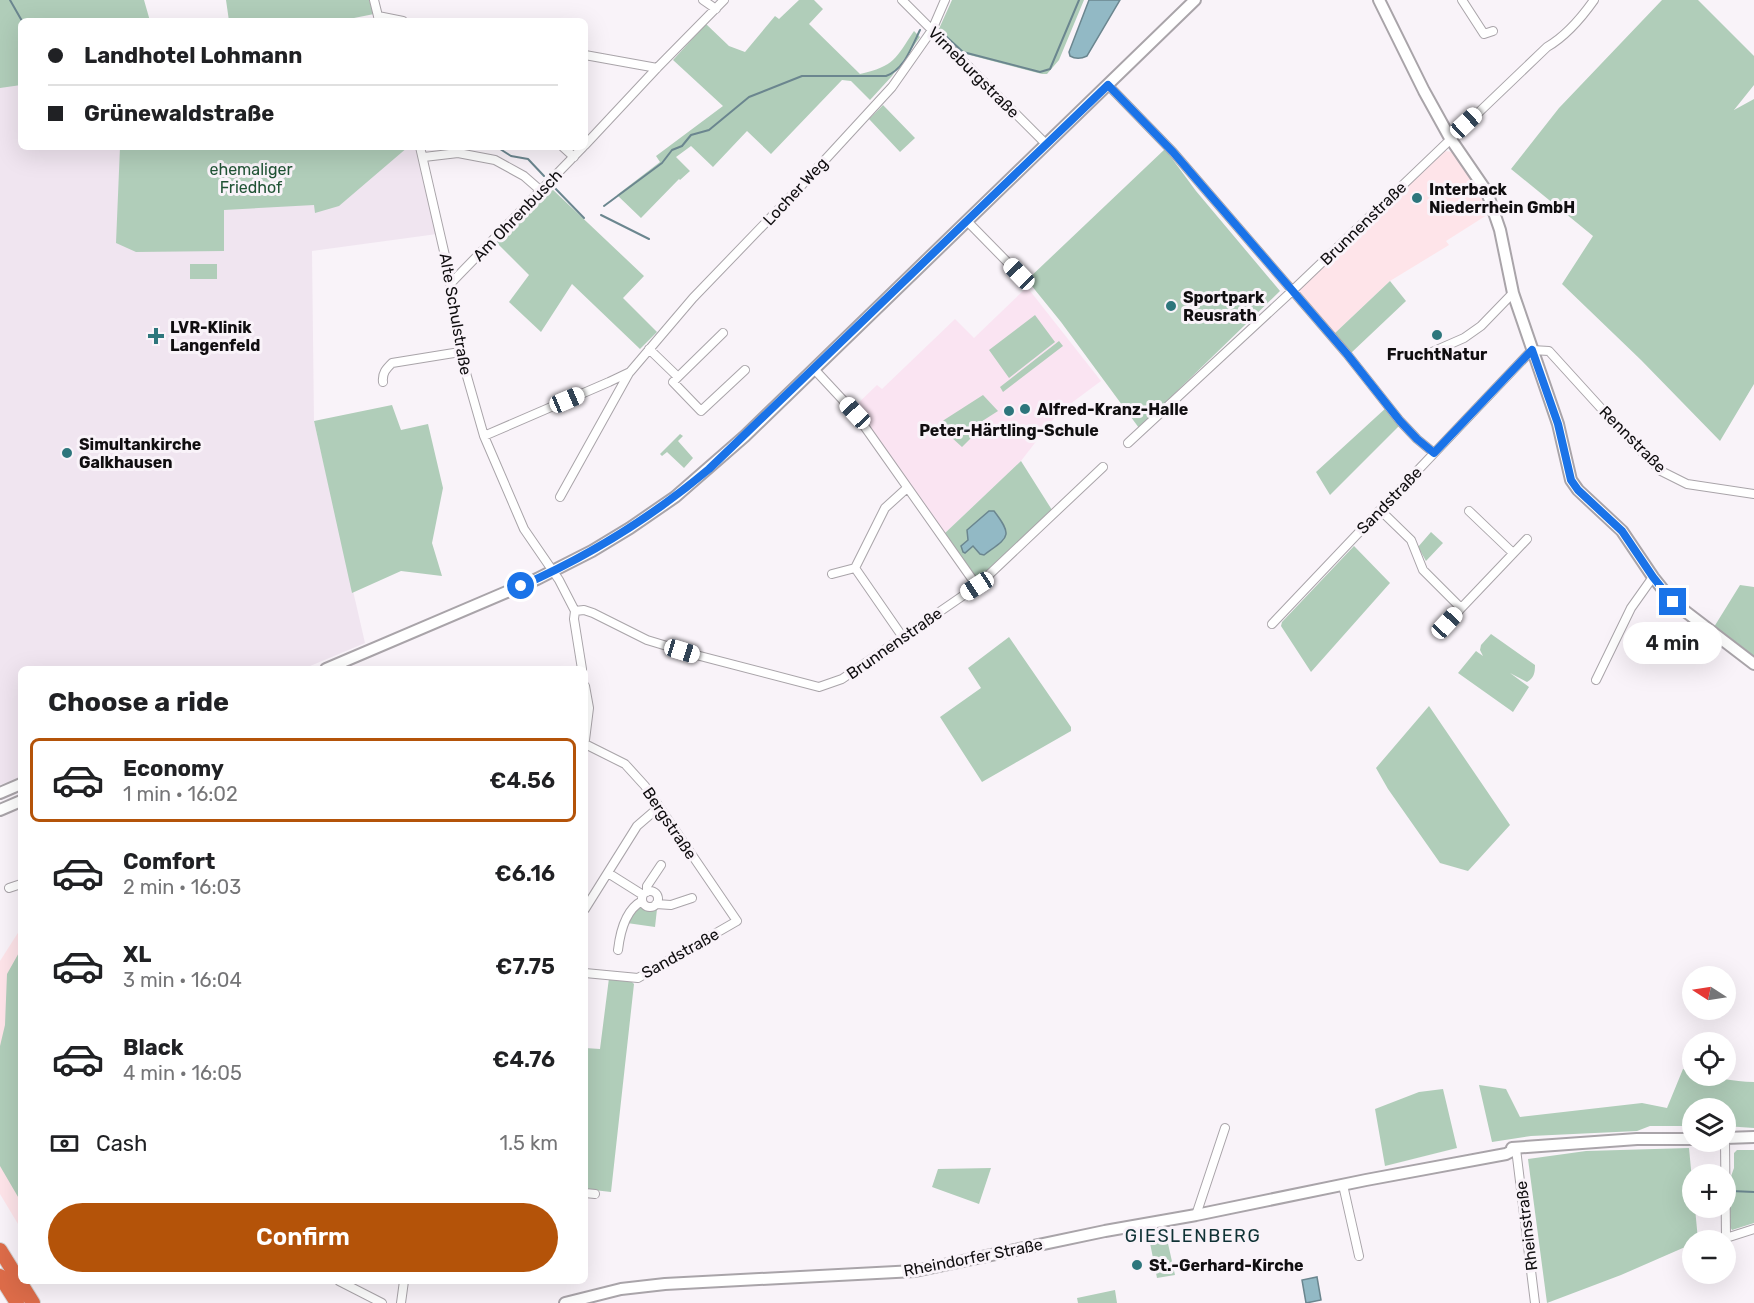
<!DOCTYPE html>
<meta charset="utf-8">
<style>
:root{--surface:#fff;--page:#f6f6f6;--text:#202124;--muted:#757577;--line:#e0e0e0;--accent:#b45309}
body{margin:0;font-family:Rubik,sans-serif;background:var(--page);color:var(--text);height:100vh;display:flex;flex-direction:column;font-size:22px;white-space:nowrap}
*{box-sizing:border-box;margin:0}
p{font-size:20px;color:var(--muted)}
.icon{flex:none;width:33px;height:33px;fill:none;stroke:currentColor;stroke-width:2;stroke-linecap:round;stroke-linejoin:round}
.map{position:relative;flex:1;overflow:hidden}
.drawer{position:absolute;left:18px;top:666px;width:570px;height:618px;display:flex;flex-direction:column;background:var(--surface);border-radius:9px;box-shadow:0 6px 24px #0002}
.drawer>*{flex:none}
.guide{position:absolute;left:18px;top:18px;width:570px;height:132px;border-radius:9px;box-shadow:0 6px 24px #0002;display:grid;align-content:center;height:132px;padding:0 30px;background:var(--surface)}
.needle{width:39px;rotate:282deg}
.fabs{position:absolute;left:1682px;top:966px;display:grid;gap:12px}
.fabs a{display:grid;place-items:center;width:54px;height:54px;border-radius:50%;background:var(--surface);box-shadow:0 6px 24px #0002;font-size:30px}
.end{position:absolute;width:27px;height:27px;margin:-14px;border:8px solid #1a73e8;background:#fff;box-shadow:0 0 0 3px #fff}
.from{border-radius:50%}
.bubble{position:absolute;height:42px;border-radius:21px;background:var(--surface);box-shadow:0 6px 24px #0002;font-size:20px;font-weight:600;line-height:42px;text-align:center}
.car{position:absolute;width:18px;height:36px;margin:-18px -9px;border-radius:8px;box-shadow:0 0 4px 2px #0007;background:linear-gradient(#fff 24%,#345 0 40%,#fff 0 76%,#345 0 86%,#fff 0)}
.guide b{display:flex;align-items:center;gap:21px;height:57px;font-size:22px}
.guide b+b{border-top:2px solid var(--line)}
.guide i{width:15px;height:15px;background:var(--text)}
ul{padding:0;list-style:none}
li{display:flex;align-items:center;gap:18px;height:84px;margin:0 12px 9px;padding:0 18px;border:3px solid transparent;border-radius:9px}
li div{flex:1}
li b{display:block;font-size:22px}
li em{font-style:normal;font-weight:600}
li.current{border-color:var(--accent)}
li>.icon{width:54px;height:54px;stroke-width:1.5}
h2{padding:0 30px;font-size:27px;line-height:72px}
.pay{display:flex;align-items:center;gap:15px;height:66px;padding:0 30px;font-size:22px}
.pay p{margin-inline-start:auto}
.cta{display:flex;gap:12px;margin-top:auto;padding:12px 30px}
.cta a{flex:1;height:69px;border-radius:36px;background:var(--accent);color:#fff;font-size:24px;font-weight:600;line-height:69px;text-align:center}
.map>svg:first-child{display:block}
.built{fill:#f0e5f0}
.industrial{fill:#fee4e9}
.education{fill:#fae4f2}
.green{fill:#b0cdb9}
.water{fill:#92b9c5;stroke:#6b868f;stroke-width:1.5}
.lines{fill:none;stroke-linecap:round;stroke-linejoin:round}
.stream{stroke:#6b868f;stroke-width:2}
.street-casing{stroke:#a9a4a9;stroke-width:10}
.secondary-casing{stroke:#a9a4a9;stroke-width:14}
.highway-casing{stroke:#d4d4d4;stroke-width:16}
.street{stroke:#fff;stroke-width:8}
.secondary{stroke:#fff;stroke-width:10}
.highway{stroke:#dd6c49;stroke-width:14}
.route{stroke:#1a73e8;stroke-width:8}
.poi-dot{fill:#2d767c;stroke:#f9f3f9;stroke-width:2}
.labels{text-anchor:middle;stroke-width:6;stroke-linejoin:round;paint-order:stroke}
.street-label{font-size:16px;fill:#100e10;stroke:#f9f3f9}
.park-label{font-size:16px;fill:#205335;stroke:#f9f3f9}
.poi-label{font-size:16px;font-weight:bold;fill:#100e10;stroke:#f9f3f9;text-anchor:start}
.neighbourhood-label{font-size:18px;letter-spacing:1.5px;fill:#103336;stroke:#f9f3f9}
</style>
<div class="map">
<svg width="1754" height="1303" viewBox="0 0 1754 1303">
<rect width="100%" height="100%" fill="#f9f3f9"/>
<path class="built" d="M0,0H6L21,26V147H415L437,234L312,251L314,421L365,643L303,669H21V777L0,785Z"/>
<path class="industrial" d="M1445,151L1453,152L1471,179L1482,199L1487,215L1446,241L1449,245L1390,281L1334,334L1297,291Z
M21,928V1229L0,1194V961Z"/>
<path class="education" d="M1027,287L1101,381L1058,413L1021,461L944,534L852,409L877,385L882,389L955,319L974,338Z"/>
<path class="green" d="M0,0H144L150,21H21V85L0,88Z
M226,0H369L374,14L339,21H229Z
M799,0H814L823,9L809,24L860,74C895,66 895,59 914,31L920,37L892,76L870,100L851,81L842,80L771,154L747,131L713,167L691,146L676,157L690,171L680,180L679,179L641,218L617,195L660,162L656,156L723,106L673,60L706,24L729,46L745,52L775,16L779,19Z
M952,0H1084L1059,60L1047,74H1042L962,53L938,31Z
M1662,0H1698L1754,56V85L1734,110L1754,99V384L1720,441L1641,360L1562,284L1593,236L1511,169L1559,108Z
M883,105L915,138L900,152L869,119Z
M120,147H408L339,206L315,213L314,205L224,210V251L136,252L116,243Z
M1165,149L1196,191L1280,291L1139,428L1061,322L1027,280Z
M551,188L644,276L623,298L657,332L640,349L572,284L541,332L509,302L529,275L496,242Z
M190,264H217V279H190Z
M1390,281L1406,301L1351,353L1334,334Z
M1035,315L1055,342L1009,378L989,350Z
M1059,341L1063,346L1003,392L1000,387Z
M983,395L998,411L973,427L972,437L962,447L939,426L944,420Z
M392,405L401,430L428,424L443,488L432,543L442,576L401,571L352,593L314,421Z
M1387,407L1401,424L1330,495L1316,472Z
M680,434L683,436L678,441L693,458L684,468L667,452L662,456L660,454Z
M1021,461L1052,510L980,579L975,578L944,534Z
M1431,532L1443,543L1426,561L1418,547Z
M1354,546L1390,583L1311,672L1281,626L1282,622Z
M1740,585L1754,587V657L1714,627Z
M1491,634L1535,665C1535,673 1534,678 1527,682L1510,673L1529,687L1513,712L1458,673L1476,651L1483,656L1480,650L1481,645Z
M1009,637L1071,727V731L982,782L940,717L981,688L968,668Z
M1429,706L1510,825L1468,871L1440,863L1388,789L1376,768Z
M637,907H640L648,911L657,909L655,927L627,923Z
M21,949V1202L0,1166V1046L5,1025L7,974Z
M609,978L630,980L634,984L611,1192L585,1189V1048L600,1049Z
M1683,1069L1692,1071V1076C1713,1076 1733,1082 1754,1082V1128L1725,1126V1108H1692V1126H1650L1637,1131L1531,1136L1492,1142L1479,1085L1506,1089L1520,1117L1642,1103L1667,1108Z
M1443,1089L1457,1148L1385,1166L1375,1109L1419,1092Z
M1689,1148L1692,1180V1208H1695L1698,1240H1692V1244L1621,1275L1547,1303L1528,1159L1586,1151Z
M1737,1150H1754V1223L1732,1230L1730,1227V1179L1734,1168V1153Z
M991,1168L979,1204L932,1187L938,1169Z
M1167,1239L1175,1275L1157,1278L1150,1243Z
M1115,1290L1117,1303H1078L1077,1298Z"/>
<path class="water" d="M1089,0H1120L1087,56C1081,59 1075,59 1070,56L1069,52Z
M989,511H994C1014,537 1008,537 984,555L980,554L973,546L965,553L963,552L961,546L968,540L967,530Z
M1317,1277L1321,1300L1306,1303L1302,1280Z"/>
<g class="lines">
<path class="stream" d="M10,0L22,21
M937,28L963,52L1040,72L1050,69L1079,0
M497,147L511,156L528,159L544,176
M551,184L584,218
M604,206L662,163L672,150L682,146L691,135L709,130L749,97L802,76H886C904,70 912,46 920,30
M601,215L649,239
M1731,1191L1754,1192"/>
<g class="street-casing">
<path id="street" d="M374,0L379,20
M703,0L716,9
M902,0L1046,144
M1462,0L1484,34L1493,31
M378,16L403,21
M585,55L657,68
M1108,85L1173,152L1347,354L1400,421L1417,439L1434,453
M585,145L657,68L724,0
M420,147L449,273L460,352L484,436L524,529L559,580L575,611L574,619L582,669
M563,147L574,157
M424,157L458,153L495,160L524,176L540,190
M968,222L1019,274
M451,283L583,147
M649,349L678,377L723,333
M1432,352L1464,338L1481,326L1513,293
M814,369L855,413L977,586
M678,377L673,382L701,411L745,370
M383,382C382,373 386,369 392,363L460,352
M484,436L609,382L630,372L693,298L800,187L892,87L932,30L945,0
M1128,443L1291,292L1547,47C1566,36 1582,17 1594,0
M560,497L629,373
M1380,510L1411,540L1423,570L1461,608
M1469,511L1513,553
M855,568L902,636
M832,574L855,568L885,508L907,488
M575,611L584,610L593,613L647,640L700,656L819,687L842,679L977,586L1103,467
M1447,623L1527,539
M1272,624L1532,350L1549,351L1629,439L1661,471L1687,484L1754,494
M1596,680L1631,608L1653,577
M585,686L589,708L585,740
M585,744L625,764L645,786L737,921L638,978L585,973
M608,873L643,895
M9,888L21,884
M642 899a8 8 0 1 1 16 0a8 8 0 1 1-16 0Z
M647,892V886L661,865
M656,904L671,905L692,898
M585,909L637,826L659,807
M618,950C620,933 625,910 642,901
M1725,1142L1726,1238L1754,1229
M1516,1149L1535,1303
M1343,1185L1359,1256
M585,1193L595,1194
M1196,1215L1225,1128
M339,1281L382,1303
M401,1303L404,1281"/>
</g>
<g class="secondary-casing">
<path id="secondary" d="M1379,0L1424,91L1450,138L1487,192L1500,230L1513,293L1558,424L1571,480L1578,490L1622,531L1653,577L1673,602L1754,664
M326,669L537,579L592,551L630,528L675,497L745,436L1195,0
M0,793L21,784
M0,810L21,801
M1725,1138L1754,1137
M1512,1148L1637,1139H1692
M565,1303L621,1289L665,1284L915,1271L1105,1231L1196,1215L1366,1180L1506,1154L1516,1149"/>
</g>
<g class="highway-casing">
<path id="highway" d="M0,1250L33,1303
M0,1276L17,1303"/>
</g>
<use href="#street" class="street"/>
<use href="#secondary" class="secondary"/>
<use href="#highway" class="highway"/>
</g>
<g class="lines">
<path class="route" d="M521,586C589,556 652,517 709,469L1108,85L1173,152L1347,354L1400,421L1417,439L1434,453L1532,350L1558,424L1571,480L1578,490L1622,531L1653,577L1673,602"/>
</g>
<g class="poi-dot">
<circle cx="1417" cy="198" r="6"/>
<circle cx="1171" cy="306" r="6"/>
<circle cx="1437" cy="335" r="6"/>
<path d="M153 327h6v6h6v6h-6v6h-6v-6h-6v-6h6z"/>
<circle cx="1025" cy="409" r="6"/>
<circle cx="1009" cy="411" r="6"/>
<circle cx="67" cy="453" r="6"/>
<circle cx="1137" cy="1265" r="6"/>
</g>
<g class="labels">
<g class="street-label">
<text transform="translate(974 72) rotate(45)" y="6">Virneburgstraße</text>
<text transform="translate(795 191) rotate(-47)" y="6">Locher Weg</text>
<text transform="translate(517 215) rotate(-46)" y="6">Am Ohrenbusch</text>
<text transform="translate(1363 223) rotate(-44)" y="6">Brunnenstraße</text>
<text transform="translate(456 314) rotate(80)" y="6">Alte Schulstraße</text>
<text transform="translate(1633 439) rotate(45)" y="6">Rennstraße</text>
<text transform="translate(1389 500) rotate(-46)" y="6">Sandstraße</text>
<text transform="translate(894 643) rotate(-35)" y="6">Brunnenstraße</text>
<text transform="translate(670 823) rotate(56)" y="6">Bergstraße</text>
<text transform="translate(680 953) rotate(-29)" y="6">Sandstraße</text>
<text transform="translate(1526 1226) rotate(-97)" y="6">Rheinstraße</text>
<text transform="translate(973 1257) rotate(-11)" y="6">Rheindorfer Straße</text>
</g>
<g class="park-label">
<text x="251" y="175">ehemaliger<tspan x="251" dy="18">Friedhof</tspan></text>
</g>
<g class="poi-label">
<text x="1429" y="195">Interback<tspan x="1429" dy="18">Niederrhein GmbH</tspan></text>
<text x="1183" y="303">Sportpark<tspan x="1183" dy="18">Reusrath</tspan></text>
<text x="170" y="333">LVR-Klinik<tspan x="170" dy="18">Langenfeld</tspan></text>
<text x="1437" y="360" text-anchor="middle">FruchtNatur</text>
<text x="1037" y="415">Alfred-Kranz-Halle</text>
<text x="1009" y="436" text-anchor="middle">Peter-Härtling-Schule</text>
<text x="79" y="450">Simultankirche<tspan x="79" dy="18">Galkhausen</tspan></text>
<text x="1149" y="1271">St.-Gerhard-Kirche</text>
</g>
<g class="neighbourhood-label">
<text x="1193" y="1242">GIESLENBERG</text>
</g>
</g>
</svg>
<div class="fabs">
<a><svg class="needle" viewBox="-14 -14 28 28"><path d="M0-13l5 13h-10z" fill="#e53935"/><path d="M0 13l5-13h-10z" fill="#757577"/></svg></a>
<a><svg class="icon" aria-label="locate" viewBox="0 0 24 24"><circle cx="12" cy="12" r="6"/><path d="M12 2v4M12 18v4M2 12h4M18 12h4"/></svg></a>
<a><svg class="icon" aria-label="layers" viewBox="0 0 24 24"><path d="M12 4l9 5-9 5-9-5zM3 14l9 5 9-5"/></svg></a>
<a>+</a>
<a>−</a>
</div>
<i class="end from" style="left:521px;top:586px"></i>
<i class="end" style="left:1673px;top:602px"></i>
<div class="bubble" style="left:1623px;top:622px;width:99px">4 min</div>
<i class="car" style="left:1466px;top:123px;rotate:47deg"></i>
<i class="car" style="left:1019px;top:274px;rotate:316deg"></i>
<i class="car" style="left:567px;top:400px;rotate:67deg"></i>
<i class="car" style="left:855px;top:413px;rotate:317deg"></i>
<i class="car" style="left:977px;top:586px;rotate:237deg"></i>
<i class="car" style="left:1447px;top:623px;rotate:43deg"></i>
<i class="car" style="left:682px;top:651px;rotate:107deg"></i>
<div class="guide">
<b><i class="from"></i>Landhotel Lohmann</b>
<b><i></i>Grünewaldstraße</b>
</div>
<section class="drawer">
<h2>Choose a ride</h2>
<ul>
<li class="current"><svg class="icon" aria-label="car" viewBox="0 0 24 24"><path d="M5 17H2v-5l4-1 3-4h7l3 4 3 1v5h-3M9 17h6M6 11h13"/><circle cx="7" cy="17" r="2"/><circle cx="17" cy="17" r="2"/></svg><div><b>Economy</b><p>1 min · 16:02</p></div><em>€4.56</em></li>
<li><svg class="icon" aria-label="car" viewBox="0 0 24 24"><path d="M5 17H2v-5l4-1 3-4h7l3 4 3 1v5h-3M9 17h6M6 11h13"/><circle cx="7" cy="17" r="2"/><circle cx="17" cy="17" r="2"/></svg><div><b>Comfort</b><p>2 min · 16:03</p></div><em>€6.16</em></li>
<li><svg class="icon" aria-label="car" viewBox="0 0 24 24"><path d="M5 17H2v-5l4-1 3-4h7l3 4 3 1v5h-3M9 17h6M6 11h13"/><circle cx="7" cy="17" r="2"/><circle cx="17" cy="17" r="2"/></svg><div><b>XL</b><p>3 min · 16:04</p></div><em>€7.75</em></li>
<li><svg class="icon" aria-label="car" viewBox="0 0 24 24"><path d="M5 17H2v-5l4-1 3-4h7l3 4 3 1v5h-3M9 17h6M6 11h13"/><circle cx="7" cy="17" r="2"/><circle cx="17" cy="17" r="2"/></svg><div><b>Black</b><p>4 min · 16:05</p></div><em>€4.76</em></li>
</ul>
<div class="pay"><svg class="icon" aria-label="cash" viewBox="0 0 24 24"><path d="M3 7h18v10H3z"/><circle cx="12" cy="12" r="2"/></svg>Cash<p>1.5 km</p></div>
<div class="cta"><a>Confirm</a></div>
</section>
</div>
